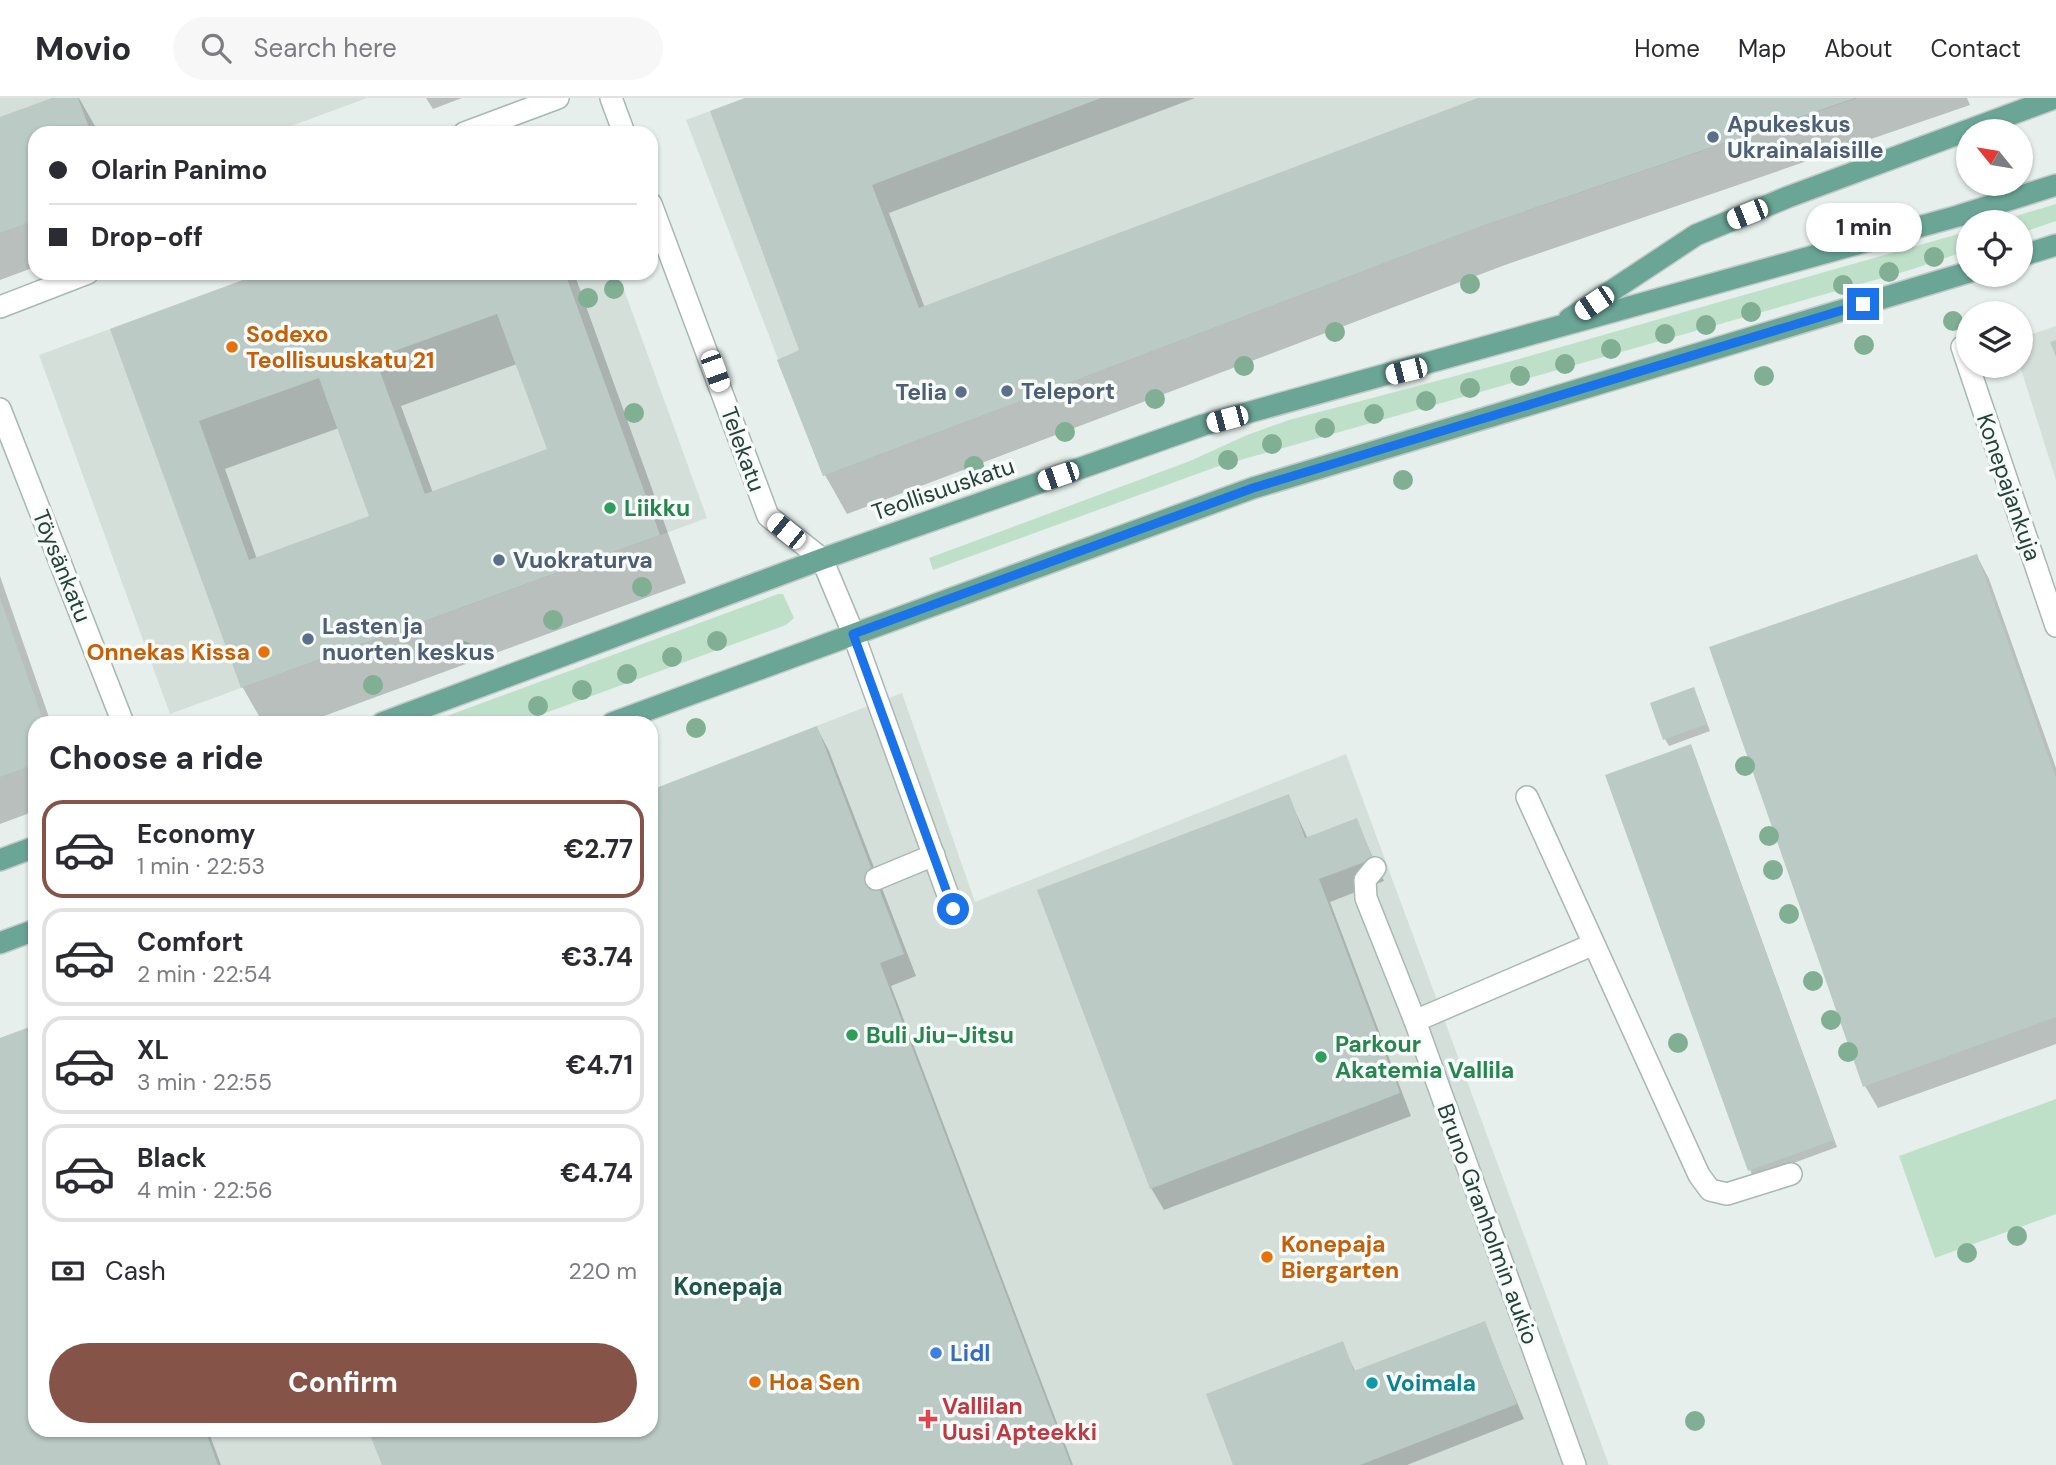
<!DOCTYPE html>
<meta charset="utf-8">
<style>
:root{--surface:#fff;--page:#f7f7f7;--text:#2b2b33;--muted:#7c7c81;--line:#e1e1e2;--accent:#855347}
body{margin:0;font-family:"DM Sans",sans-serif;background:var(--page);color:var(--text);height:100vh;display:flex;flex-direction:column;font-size:26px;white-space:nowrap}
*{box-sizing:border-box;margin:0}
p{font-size:23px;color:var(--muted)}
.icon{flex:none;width:38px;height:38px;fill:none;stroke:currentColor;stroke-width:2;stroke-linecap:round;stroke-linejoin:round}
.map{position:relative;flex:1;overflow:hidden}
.side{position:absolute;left:28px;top:618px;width:630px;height:721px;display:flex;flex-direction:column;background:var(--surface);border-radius:21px;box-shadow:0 2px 5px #0004}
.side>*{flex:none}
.hud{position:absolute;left:28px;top:28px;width:630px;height:154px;border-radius:21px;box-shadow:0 2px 5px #0004;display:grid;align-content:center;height:154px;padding:0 21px;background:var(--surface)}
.needle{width:46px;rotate:300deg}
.fabs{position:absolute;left:1956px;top:21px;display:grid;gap:14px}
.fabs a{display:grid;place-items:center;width:77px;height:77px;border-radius:50%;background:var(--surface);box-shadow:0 2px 5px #0004;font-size:35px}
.end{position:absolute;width:32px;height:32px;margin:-16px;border:9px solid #1a73e8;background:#fff;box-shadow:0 0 0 4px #fff}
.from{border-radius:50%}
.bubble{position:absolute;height:49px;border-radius:24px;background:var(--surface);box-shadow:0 2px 5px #0004;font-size:23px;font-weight:700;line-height:49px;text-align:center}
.car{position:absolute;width:21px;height:42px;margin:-21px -10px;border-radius:9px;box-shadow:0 0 5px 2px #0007;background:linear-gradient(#fff 24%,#345 0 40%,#fff 0 76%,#345 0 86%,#fff 0)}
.hud b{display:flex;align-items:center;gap:24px;height:66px;font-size:26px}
.hud b+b{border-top:2px solid var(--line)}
.hud i{width:18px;height:18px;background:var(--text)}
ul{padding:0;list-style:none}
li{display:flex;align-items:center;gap:21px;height:98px;margin:0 14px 10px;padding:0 7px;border:4px solid var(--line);border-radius:21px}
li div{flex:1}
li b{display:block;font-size:26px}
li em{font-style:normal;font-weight:700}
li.on{border-color:var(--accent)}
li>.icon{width:63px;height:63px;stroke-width:1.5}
h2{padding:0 21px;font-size:32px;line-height:84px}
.pay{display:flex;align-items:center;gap:18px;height:77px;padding:0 21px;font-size:26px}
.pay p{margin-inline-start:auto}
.cta{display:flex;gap:14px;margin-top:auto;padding:14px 21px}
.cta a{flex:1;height:80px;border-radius:42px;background:var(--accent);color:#fff;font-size:28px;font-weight:700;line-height:80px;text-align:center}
header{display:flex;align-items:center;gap:42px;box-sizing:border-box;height:98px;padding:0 35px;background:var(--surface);border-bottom:2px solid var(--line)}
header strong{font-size:33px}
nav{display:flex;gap:38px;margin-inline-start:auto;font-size:24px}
.search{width:490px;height:63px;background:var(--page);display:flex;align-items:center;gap:18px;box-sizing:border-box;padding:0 24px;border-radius:38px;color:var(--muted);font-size:26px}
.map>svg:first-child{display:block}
.built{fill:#d4dfda}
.green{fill:#bfe0c8}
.shadow{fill:#0003;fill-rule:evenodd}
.building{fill:#bbcac4;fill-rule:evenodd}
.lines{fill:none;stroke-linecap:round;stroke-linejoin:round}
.service-casing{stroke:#a8b8b2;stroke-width:24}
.minor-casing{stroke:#a8b8b2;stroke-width:24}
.tertiary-casing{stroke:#a8b8b2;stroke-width:24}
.primary-casing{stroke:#c2cac8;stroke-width:24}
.service{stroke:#fff;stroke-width:21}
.minor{stroke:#fff;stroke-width:21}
.tertiary{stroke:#fff;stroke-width:21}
.primary{stroke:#6aa596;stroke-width:21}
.tree{fill:#80af93}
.route{stroke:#1a73e8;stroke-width:9}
.service-dot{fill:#5c6f8a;stroke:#f7fbf9;stroke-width:2.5}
.food-dot{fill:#e8710a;stroke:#f7fbf9;stroke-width:2.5}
.leisure-dot{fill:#2e9e5b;stroke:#f7fbf9;stroke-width:2.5}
.shop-dot{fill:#3f7fe0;stroke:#f7fbf9;stroke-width:2.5}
.culture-dot{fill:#0f9aa8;stroke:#f7fbf9;stroke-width:2.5}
.health-dot{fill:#e0444e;stroke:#f7fbf9;stroke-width:2.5}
.labels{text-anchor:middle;stroke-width:7;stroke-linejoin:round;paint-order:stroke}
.service-label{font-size:23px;font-weight:bold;fill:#4e5e75;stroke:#f7fbf9;text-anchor:start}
.food-label{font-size:23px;font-weight:bold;fill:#c56008;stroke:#f7fbf9;text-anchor:start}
.street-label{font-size:23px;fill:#24423a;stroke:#f7fbf9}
.leisure-label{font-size:23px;font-weight:bold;fill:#27864d;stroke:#f7fbf9;text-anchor:start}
.shop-label{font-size:23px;font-weight:bold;fill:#366cbe;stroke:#f7fbf9;text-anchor:start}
.culture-label{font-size:23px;font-weight:bold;fill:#0d838f;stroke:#f7fbf9;text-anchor:start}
.health-label{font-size:23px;font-weight:bold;fill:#be3a42;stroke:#f7fbf9;text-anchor:start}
.neighbourhood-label{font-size:24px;font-weight:bold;fill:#1f5548;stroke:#f7fbf9}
</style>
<header>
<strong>Movio</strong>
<div class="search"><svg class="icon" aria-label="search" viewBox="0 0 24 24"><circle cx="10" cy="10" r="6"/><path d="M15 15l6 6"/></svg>Search here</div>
<nav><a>Home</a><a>Map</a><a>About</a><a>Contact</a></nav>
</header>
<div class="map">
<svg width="2056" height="1367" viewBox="0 0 2056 1367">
<rect width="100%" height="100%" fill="#e6efeb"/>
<path class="built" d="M0,0H367L272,35H35L0,135Z
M745,0H1857L1482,128L823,378L686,22Z
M262,175H618L707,420L170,616L39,257Z
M2056,228V382L2020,268L2021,240Z
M902,595L975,804L1346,656L1609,1367H0V940L35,927V1332H651V692Z"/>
<path class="green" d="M2056,106V123L2021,135V124H1996Z
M1969,133V152L1910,172L1216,369L933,472L929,460L1190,363L1247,337L1289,322L1508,264Z
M778,496H783L794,520L786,527L518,625H428Z
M2056,1001V1116L1935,1160L1899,1058Z"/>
<path class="shadow" d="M57,0H79L99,35H35V169L0,182V21Z
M426,0H462L433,11Z
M749,0H1195L889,115L925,210L1479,0H1967L1970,7L1505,167L847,416L825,377Z
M267,175H574L686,485L305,625H263L243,590L112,232ZM517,266L549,352L433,395L401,308ZM339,330L371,419L257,461L225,371Z
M1977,458L1989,481L2056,670V946L1878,1010L1865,988Z
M0,478L51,625H35V713L0,726Z
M1697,598L1710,633L1669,648L1665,641Z
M817,630L829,653L916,878L891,888L1073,1367H384L370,1332H651V694Z
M1691,648L1837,1049L1753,1080L1607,678Z
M1288,698L1308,741L1356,723L1384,783L1330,804L1411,1018L1164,1112L1151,1090Z
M35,929V1332H208L221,1367H0V942Z
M1484,1225L1524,1321L1407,1367H1235L1342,1246L1356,1275Z"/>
<path class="building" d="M52,0H78L91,35H35V122L0,135V19Z
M745,0H1101L872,87L919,210L1478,0H1855L1482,128L823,378L777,262L799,252L710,13Z
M262,175H565L660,437L241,590L110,231ZM497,216L547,351L425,396L375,260ZM319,280L369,418L249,462L199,323Z
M2056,242V259L2050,244Z
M1977,456L2056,680V919L1863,989L1709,549Z
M0,500L44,625H35V666L0,679Z
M1694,589L1707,626L1663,642L1650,605Z
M817,628L904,856L880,865L1071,1367H382L368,1332H651V692Z
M1691,646L1834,1042L1748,1073L1605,677Z
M1289,696L1305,740L1357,720L1373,761L1319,781L1400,995L1150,1091L1037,792Z
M35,927V1332H205L218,1367H0V940Z
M1485,1223L1517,1306L1360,1367H1233L1206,1296L1343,1243L1354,1273Z"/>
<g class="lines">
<g class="service-casing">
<path id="service" d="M876,781L934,757
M1594,846L1699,1077L1710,1092L1727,1096L1791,1076
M1415,923L1594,846L1527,699"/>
</g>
<g class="minor-casing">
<path id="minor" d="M611,0L624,35
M651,106L768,418L822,461L853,535L953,811
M1962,249L2056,528
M1375,770L1365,782L1366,800L1415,923L1575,1367"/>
</g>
<g class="tertiary-casing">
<path id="tertiary" d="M464,35L558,0
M0,209L88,175
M0,311L123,625"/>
</g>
<g class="primary-casing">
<path id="primary" d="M2021,158L2056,147
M1569,221L1696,137L1788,99L2055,0
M382,625L822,461L1203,327L1958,118L2056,87
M612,625L1253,390L1969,174
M0,762L35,749
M0,845L35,832"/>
</g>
<use href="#service" class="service"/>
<use href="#minor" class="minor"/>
<use href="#tertiary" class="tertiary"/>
<use href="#primary" class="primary"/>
</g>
<g class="tree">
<circle cx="1934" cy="159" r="10"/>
<circle cx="1889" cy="174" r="10"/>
<circle cx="1470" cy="186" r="10"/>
<circle cx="1843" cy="187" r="10"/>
<circle cx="614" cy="191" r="10"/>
<circle cx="588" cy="200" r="10"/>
<circle cx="1751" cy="214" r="10"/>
<circle cx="1953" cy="223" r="10"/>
<circle cx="1706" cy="227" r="10"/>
<circle cx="1335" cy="234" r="10"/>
<circle cx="1665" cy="236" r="10"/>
<circle cx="1864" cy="247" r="10"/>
<circle cx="1611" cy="251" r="10"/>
<circle cx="1565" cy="266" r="10"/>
<circle cx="1244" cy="268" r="10"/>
<circle cx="1520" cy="278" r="10"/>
<circle cx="1764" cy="278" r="10"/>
<circle cx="1470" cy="290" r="10"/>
<circle cx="1155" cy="301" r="10"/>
<circle cx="1426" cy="303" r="10"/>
<circle cx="634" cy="315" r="10"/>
<circle cx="1374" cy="316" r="10"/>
<circle cx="1325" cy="330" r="10"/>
<circle cx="1065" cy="334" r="10"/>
<circle cx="1272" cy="346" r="10"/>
<circle cx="1228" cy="362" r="10"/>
<circle cx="974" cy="368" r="10"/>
<circle cx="1403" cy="382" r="10"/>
<circle cx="642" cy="489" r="10"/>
<circle cx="553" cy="522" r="10"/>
<circle cx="717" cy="543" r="10"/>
<circle cx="463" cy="553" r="10"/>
<circle cx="672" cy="559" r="10"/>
<circle cx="627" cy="576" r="10"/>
<circle cx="373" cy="587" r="10"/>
<circle cx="582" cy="592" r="10"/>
<circle cx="538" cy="608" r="10"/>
<circle cx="696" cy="630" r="10"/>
<circle cx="1745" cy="668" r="10"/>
<circle cx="1769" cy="738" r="10"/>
<circle cx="1773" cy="772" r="10"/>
<circle cx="1789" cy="816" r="10"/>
<circle cx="1813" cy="883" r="10"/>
<circle cx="1831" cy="922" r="10"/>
<circle cx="1678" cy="945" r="10"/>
<circle cx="1848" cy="954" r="10"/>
<circle cx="2017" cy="1138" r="10"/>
<circle cx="1967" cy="1155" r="10"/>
<circle cx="1695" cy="1323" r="10"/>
</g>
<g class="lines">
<path class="route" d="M953,811L853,536L1253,390L1863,206"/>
</g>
<g class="service-dot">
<circle cx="1713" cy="39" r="7"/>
<circle cx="1007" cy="293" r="7"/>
<circle cx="961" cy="294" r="7"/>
<circle cx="499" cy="462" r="7"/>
<circle cx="308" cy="541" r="7"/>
</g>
<g class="food-dot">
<circle cx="232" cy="249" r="7"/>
<circle cx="264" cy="554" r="7"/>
<circle cx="1267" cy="1159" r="7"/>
<circle cx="755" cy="1284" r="7"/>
</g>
<g class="leisure-dot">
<circle cx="610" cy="410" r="7"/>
<circle cx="852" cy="937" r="7"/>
<circle cx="1321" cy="959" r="7"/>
</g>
<circle class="shop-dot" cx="936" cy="1255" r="7"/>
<circle class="culture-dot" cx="1372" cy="1285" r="7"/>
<path class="health-dot" d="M924.5 1310.5h7v7h7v7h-7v7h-7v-7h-7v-7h7z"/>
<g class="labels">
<g class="service-label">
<text x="1727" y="34">Apukeskus<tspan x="1727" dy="26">Ukrainalaisille</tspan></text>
<text x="1021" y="301">Teleport</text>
<text x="947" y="302" text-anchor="end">Telia</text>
<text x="513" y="470">Vuokraturva</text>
<text x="322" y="536">Lasten ja<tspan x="322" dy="26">nuorten keskus</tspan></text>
</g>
<g class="food-label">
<text x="246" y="244">Sodexo<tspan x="246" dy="26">Teollisuuskatu 21</tspan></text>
<text x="250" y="562" text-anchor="end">Onnekas Kissa</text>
<text x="1281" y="1154">Konepaja<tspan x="1281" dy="26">Biergarten</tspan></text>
<text x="769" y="1292">Hoa Sen</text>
</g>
<g class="street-label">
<text transform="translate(743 351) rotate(70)" y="8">Telekatu</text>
<text transform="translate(2009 389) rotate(71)" y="8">Konepajankuja</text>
<text transform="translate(943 391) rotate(-19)" y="8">Teollisuuskatu</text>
<text transform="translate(62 468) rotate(68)" y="8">Töysänkatu</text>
<text transform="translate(1488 1126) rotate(70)" y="8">Bruno Granholmin aukio</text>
</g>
<g class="leisure-label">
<text x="624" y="418">Liikku</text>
<text x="866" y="945">Buli Jiu-Jitsu</text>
<text x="1335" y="954">Parkour<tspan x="1335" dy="26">Akatemia Vallila</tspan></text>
</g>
<g class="shop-label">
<text x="950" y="1263">Lidl</text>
</g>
<g class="culture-label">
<text x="1386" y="1293">Voimala</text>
</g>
<g class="health-label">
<text x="942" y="1316">Vallilan<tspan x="942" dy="26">Uusi Apteekki</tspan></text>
</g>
<g class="neighbourhood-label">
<text x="728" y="1197">Konepaja</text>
</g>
</g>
</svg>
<div class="fabs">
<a><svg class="needle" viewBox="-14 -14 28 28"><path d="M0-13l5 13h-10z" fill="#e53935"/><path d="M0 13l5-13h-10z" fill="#7c7c81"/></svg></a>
<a><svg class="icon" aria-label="locate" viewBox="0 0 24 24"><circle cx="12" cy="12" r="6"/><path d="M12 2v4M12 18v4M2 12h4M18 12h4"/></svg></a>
<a><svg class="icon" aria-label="layers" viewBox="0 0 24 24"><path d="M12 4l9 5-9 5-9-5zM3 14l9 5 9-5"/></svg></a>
</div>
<i class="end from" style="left:953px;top:811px"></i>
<i class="end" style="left:1863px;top:206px"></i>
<div class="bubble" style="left:1806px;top:105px;width:116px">1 min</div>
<i class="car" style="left:1747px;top:116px;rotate:248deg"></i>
<i class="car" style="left:1594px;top:205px;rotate:236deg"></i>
<i class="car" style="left:715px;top:273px;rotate:160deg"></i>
<i class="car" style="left:1406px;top:273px;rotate:256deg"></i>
<i class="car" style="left:1227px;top:321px;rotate:255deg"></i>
<i class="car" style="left:1058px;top:378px;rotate:251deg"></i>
<i class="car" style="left:786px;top:433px;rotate:309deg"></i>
<div class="hud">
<b><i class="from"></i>Olarin Panimo</b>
<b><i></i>Drop-off</b>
</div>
<section class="side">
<h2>Choose a ride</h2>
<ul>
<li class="on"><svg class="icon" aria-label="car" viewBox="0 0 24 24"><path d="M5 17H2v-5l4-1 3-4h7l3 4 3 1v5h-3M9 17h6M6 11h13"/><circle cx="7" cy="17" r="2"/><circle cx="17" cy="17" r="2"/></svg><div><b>Economy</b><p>1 min · 22:53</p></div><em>€2.77</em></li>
<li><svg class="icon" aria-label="car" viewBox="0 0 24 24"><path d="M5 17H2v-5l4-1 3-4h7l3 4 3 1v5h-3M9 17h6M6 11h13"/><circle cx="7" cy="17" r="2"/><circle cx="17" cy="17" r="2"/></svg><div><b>Comfort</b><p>2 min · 22:54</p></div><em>€3.74</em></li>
<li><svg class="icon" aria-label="car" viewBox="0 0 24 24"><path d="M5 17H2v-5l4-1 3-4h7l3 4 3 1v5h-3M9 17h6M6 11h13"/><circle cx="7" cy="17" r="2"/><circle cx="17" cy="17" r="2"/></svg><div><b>XL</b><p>3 min · 22:55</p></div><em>€4.71</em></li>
<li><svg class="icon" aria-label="car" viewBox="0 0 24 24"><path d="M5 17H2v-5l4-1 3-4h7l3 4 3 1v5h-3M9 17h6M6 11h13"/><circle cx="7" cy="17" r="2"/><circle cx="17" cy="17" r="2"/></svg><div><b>Black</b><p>4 min · 22:56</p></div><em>€4.74</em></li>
</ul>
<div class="pay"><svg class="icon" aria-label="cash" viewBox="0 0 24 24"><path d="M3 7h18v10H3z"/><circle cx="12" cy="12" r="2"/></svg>Cash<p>220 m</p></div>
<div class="cta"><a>Confirm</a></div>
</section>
</div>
